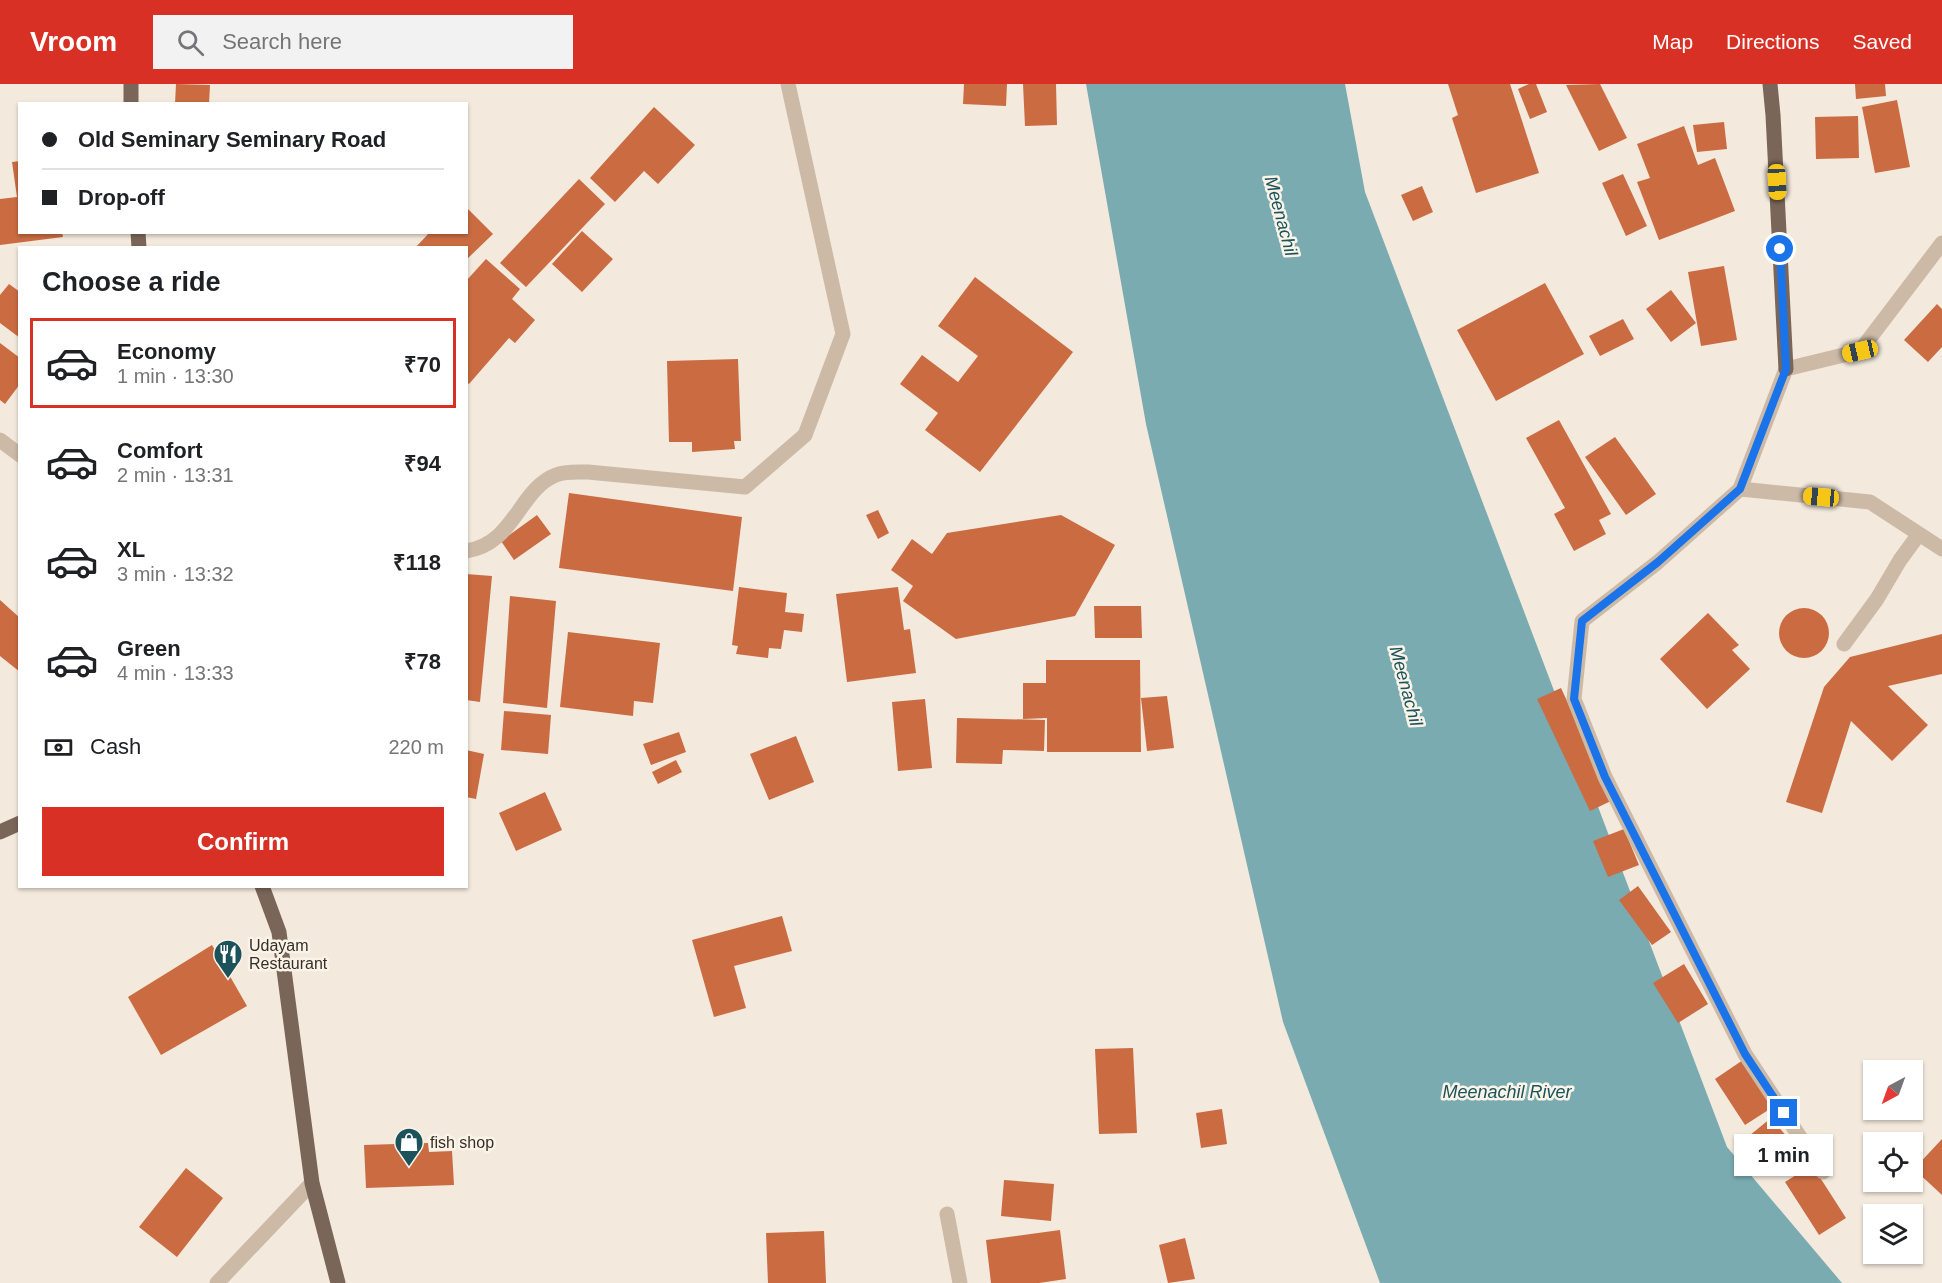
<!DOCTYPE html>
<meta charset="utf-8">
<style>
:root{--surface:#fff;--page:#f2f2f2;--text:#202124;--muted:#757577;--line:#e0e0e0;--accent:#d93025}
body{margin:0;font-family:Helvetica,sans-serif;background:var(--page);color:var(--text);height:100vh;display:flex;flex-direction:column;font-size:22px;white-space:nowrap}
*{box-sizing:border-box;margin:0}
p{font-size:20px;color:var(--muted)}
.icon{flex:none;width:33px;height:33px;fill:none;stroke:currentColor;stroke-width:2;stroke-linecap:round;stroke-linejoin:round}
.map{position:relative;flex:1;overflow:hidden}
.details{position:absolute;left:18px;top:162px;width:450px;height:642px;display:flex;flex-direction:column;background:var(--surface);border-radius:0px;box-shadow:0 2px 4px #0004}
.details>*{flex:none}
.banner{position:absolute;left:18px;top:18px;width:450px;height:132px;border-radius:0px;box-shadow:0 2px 4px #0004;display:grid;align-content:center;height:132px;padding:0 24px;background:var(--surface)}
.needle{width:39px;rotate:221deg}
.fabs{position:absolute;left:1863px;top:976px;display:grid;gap:12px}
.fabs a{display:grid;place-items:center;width:60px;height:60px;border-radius:0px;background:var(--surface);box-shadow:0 2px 4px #0004;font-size:30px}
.end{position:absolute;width:27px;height:27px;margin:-14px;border:8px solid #1a73e8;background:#fff;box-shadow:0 0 0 3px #fff}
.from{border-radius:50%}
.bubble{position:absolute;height:42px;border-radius:0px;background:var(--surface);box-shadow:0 2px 4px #0004;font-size:20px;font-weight:700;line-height:42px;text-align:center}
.car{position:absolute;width:18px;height:36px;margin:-18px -9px;border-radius:8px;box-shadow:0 0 4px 2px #0007;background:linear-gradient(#f5c518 24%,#345 0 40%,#f5c518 0 76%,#345 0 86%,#f5c518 0)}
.banner b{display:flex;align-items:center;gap:21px;height:57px;font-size:22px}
.banner b+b{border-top:2px solid var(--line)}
.banner i{width:15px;height:15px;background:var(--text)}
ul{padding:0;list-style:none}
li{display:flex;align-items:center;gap:18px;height:90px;margin:0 12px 9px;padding:0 12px;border:3px solid transparent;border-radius:0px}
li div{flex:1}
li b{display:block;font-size:22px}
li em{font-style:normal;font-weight:700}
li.current{border-color:var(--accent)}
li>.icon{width:54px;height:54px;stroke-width:1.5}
h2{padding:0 24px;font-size:27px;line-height:72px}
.pay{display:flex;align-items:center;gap:15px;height:66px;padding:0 24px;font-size:22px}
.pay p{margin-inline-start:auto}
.action{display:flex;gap:12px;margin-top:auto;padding:12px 24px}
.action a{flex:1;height:69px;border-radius:0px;background:var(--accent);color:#fff;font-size:24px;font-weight:700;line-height:69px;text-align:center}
header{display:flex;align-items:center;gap:36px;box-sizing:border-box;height:84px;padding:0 30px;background:var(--accent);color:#fff}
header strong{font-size:28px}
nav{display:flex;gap:33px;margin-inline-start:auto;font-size:21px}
.search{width:420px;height:54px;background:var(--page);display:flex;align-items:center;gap:15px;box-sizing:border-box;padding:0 21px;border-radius:0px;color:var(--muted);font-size:22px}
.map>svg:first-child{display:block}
.water{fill:#79abb1}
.building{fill:#ca6b42}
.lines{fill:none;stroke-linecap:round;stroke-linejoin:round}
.minor{stroke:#ccbaa7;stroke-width:15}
.major{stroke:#7a6658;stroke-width:15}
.route{stroke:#1a73e8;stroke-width:8}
.labels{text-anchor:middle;stroke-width:5;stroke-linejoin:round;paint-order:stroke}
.poi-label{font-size:16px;fill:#382e28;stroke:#faf3e8;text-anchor:start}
.water-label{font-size:18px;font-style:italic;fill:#1c535b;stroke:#faf3e8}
</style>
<header>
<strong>Vroom</strong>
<div class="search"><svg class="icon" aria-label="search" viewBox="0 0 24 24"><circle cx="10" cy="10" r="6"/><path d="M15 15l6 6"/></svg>Search here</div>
<nav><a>Map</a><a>Directions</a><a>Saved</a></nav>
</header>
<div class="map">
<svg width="1942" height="1199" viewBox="0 0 1942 1199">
<rect width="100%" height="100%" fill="#f3e9dc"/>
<path class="water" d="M1086,0H1345L1365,108L1727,1063L1842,1199H1380L1283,938L1146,340Z"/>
<path class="building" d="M176,0L210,1L209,20H175Z
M964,0H1007L1006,22L963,20Z
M1023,0H1056L1057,41L1025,42Z
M1448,0H1510L1539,89L1476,109L1452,34L1458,31Z
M1529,0H1536L1547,28L1530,35L1518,5Z
M1600,0L1627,54L1599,67L1566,1Z
M1855,0H1885L1886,12L1856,15Z
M1897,16L1910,83L1875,89L1862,23Z
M654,23L695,61L658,100L644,87L615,118L590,94Z
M1858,32L1859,74L1816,75L1815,33Z
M1724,38L1727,65L1697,68L1693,41Z
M1684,42L1698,81L1715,74L1735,127L1659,156L1637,98L1650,94L1637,60Z
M20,77V148H62L63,153L0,161V115L17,113L12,78Z
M1623,90L1647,142L1626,152L1602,99Z
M579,95L605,120L526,203L500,179Z
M1422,102L1433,128L1413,137L1401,111Z
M466,123L493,150L466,176V164H415L430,148H466Z
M582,147L613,175L582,208L552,180Z
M486,175L520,205L512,215L535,236L515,259L509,254L469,300L466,298V197Z
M1724,182L1737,256L1701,262L1688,188Z
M975,193L1073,268L980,388L925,346L938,329L900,300L922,271L958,298L978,272L938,242Z
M1545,199L1584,270L1496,317L1457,246Z
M9,200L20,208V254L0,239V211Z
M1671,206L1696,239L1671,258L1646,225Z
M1937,220L1942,225V263L1928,278L1904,256Z
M1623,235L1634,255L1600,272L1589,252Z
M0,259L20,274V300L5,320L0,316Z
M738,275L741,357H734L735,365L692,368V358H669L667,277Z
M1559,336L1611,430L1599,436L1606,450L1574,467L1554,430L1565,424L1526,354Z
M1615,353L1656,410L1626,431L1585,373Z
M569,409L742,433L733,507L559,484Z
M878,426L889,449L878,455L866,431Z
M537,431L551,450L514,476L501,457Z
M1061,431L1115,461L1075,532L956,555L903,517L913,502L891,486L912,455L932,470L947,449Z
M466,490L492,492L480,618L466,616Z
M739,503L787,509L785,528L804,530L802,548L784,546L781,565L769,564L768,574L736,570L738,562L732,561Z
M898,503L904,546L910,545L916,589L847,598L836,510Z
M510,512L556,517L547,624L503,619Z
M0,516L20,534V588L0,572Z
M1094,522H1141L1142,554H1095Z
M1779 549a25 25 0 1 1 50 0a25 25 0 1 1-50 0Z
M1708,529L1739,561L1732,566L1750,585L1707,625L1660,575Z
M568,548L660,559L653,619L634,617L633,632L560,623Z
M1942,550V590L1888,602L1928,641L1892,677L1851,637L1822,729L1786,718L1824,603L1850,573Z
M1046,576H1140L1141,668H1047V634L1023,635V599H1046Z
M1561,604L1613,716L1590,727L1537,615Z
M1167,612L1174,664L1147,667L1141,614Z
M925,615L932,684L898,687L892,618Z
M504,627L551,631L548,670L501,666Z
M957,634L1045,636L1044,667L1003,666L1002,680L956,679Z
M679,648L686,668L651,681L643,660Z
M796,652L814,698L769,716L750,670Z
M466,666L484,670L476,715L466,713Z
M676,676L682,688L658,700L652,688Z
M545,708L562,746L516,767L499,729Z
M1624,745L1639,781L1608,793L1593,757Z
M1638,802L1671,848L1652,861L1619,816Z
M782,832L792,867L734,882L746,924L714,933L692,856Z
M212,861L247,922L161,971L128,913Z
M1684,880L1708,920L1678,939L1653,899Z
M1133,964L1137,1049L1099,1050L1095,965Z
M1743,976L1773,1023L1745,1041L1715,995Z
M1222,1025L1227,1060L1201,1064L1196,1029Z
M1771,1034L1799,1067L1772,1090L1744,1056Z
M1942,1055V1111L1914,1085Z
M428,1059L429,1068L452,1067L454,1101L366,1104L364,1061Z
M1812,1081L1846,1134L1819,1151L1785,1098Z
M186,1084L223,1114L177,1173L139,1143Z
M1004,1096L1054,1100L1051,1137L1001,1132Z
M1060,1146L1066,1195L1039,1199H991L986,1156Z
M824,1147L826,1199H768L766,1149Z
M1185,1154L1195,1195L1168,1199L1159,1161Z"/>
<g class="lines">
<path class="minor" d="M0,356L20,371
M1740,405L1870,418L1942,465
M466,467C515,460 519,405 556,391C565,387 577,388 588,388L745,403L805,351L843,250L788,0
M1844,560L1877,515L1900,476L1919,450
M1823,1088L1745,970L1605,693L1574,615L1582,537L1658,478L1740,405L1786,285L1860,267L1942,159
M947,1130L960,1199
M217,1199L312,1099"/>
<path class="major" d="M1770,0L1773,31L1786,285
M131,20V0
M138,148L139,164
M0,748L20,739
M262,802L279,848L312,1099L338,1199"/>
</g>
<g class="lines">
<path class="route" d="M1780,165L1786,285L1740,405L1658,478L1582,537L1574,615L1605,693L1745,970L1784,1029"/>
</g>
<defs>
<g id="restaurant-pin" transform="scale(1.5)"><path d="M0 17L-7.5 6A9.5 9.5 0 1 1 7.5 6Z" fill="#1c535b" stroke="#faf3e8"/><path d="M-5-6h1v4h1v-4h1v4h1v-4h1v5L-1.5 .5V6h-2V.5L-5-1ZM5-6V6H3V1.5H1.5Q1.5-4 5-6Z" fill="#fff"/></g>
<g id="shop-pin" transform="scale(1.5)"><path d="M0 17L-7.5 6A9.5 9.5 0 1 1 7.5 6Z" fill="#1c535b" stroke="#faf3e8"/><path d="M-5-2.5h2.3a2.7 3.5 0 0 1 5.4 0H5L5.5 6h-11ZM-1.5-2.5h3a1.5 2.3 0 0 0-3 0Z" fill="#fff"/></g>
</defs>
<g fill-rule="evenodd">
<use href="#restaurant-pin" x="228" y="870"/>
<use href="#shop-pin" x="409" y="1058"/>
</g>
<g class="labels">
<g class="poi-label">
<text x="249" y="867">Udayam<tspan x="249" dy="18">Restaurant</tspan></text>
<text x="430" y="1064">fish shop</text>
</g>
<g class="water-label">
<text transform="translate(1281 132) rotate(75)" y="6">Meenachil</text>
<text transform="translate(1406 602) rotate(75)" y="6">Meenachil</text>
<text x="1507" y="1014">Meenachil River</text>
</g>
</g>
</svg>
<div class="fabs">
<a><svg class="needle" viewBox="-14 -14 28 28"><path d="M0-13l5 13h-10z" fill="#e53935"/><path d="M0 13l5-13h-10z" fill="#757577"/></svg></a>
<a><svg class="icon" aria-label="locate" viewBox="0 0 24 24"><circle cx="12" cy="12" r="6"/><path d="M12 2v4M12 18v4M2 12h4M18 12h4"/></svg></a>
<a><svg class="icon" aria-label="layers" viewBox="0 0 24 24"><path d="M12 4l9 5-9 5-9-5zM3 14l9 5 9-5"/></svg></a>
</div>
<i class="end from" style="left:1780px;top:165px"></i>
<i class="end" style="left:1784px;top:1029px"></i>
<div class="bubble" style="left:1734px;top:1050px;width:99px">1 min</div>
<i class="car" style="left:1777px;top:98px;rotate:177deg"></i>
<i class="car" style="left:1860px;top:267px;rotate:257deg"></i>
<i class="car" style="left:1821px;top:413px;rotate:275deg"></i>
<div class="banner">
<b><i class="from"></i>Old Seminary Seminary Road</b>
<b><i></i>Drop-off</b>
</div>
<section class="details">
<h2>Choose a ride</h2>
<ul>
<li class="current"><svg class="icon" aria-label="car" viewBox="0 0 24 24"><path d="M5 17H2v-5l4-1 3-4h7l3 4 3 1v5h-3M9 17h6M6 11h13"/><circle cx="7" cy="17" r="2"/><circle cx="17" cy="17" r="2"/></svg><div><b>Economy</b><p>1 min · 13:30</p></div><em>₹70</em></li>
<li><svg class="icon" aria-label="car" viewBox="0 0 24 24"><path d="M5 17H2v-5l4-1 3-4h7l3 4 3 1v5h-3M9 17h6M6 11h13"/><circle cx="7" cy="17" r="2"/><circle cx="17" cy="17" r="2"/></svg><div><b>Comfort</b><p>2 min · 13:31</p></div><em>₹94</em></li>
<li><svg class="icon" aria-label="car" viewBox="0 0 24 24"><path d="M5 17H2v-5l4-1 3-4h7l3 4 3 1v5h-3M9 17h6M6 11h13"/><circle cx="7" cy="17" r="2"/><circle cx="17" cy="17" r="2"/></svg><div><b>XL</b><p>3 min · 13:32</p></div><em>₹118</em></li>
<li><svg class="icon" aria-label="car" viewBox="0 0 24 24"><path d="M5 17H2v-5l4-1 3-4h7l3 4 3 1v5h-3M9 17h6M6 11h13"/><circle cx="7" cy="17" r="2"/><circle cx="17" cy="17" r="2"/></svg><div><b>Green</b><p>4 min · 13:33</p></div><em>₹78</em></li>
</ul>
<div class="pay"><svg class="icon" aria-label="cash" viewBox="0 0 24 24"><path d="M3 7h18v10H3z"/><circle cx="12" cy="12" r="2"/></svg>Cash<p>220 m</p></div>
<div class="action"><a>Confirm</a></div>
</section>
</div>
